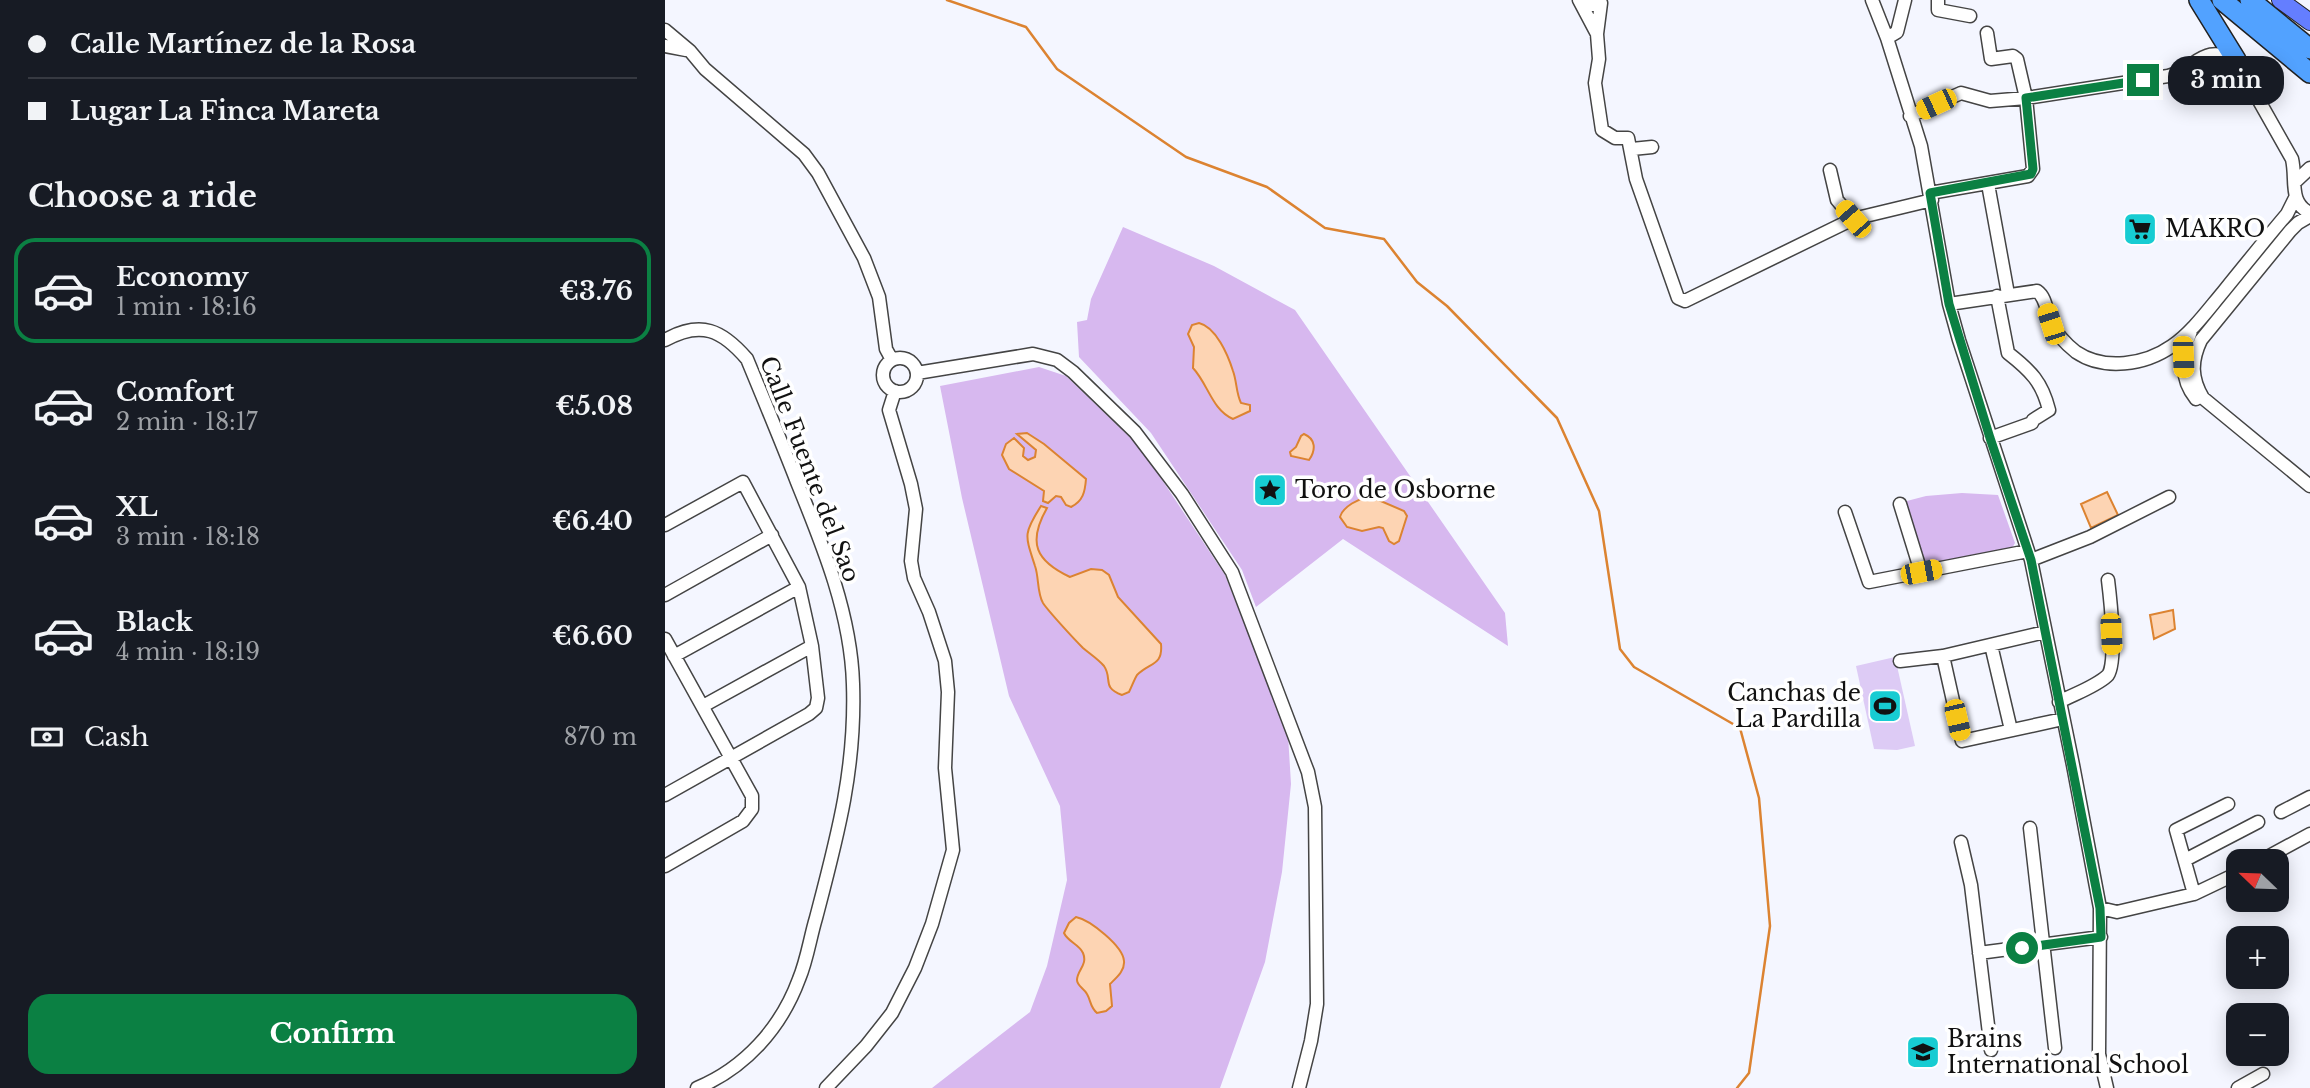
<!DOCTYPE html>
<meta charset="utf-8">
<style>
:root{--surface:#171b24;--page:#242831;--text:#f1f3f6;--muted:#9ea1a6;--line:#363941;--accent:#0b8043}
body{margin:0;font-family:"Libre Baskerville",serif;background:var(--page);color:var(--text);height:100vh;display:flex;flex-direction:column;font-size:26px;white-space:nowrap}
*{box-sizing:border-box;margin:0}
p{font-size:23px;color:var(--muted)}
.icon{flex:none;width:38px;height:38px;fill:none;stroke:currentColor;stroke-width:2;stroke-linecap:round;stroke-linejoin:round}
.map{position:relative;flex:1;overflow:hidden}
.details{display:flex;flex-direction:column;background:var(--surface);width:665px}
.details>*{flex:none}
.hud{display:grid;align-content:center;height:154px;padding:0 28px;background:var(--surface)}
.needle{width:46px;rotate:293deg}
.controls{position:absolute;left:1561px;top:849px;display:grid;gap:14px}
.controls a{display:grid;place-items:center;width:63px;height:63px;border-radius:14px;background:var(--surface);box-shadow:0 4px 18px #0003;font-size:35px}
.end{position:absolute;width:32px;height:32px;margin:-16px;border:9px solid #0b8043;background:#fff;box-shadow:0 0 0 4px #fff}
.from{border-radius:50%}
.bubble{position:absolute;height:49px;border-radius:21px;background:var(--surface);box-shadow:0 4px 18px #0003;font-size:23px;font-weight:700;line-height:49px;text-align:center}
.car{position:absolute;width:21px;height:42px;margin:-21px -10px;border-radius:9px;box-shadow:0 0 5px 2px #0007;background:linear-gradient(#f5c518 24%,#345 0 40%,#f5c518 0 76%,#345 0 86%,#f5c518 0)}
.hud b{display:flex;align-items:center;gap:24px;height:66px;font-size:26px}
.hud b+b{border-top:2px solid var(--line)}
.hud i{width:18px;height:18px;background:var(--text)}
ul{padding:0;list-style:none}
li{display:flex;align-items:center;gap:21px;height:105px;margin:0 14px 10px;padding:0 14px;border:4px solid transparent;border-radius:21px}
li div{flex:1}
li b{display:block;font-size:26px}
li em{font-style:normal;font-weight:700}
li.active{border-color:var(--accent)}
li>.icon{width:63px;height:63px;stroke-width:1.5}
h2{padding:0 28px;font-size:32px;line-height:84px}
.pay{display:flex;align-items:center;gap:18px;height:77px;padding:0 28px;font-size:26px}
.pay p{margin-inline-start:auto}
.button{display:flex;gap:14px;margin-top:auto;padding:14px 28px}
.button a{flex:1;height:80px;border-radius:21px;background:var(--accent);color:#fff;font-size:28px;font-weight:700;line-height:80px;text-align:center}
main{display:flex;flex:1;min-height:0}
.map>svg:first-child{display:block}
.green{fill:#d7b8ef}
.pitch{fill:#ddcbf5}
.water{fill:#fdd4b3;stroke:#dc8331;stroke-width:2}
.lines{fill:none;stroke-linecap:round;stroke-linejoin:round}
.stream{stroke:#dc8331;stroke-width:2.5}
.minor-casing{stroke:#444;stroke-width:15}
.major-casing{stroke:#222;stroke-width:18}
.highway-casing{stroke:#222;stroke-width:22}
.minor{stroke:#fff;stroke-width:12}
.major{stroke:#647eff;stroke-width:16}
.highway{stroke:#52a2ff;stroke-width:19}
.route{stroke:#0b8043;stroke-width:9}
.labels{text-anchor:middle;stroke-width:7;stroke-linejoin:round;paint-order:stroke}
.poi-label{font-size:23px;fill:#111;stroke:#fff;text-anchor:start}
.street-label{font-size:23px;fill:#111;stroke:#fff}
</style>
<main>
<section class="details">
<div class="hud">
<b><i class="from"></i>Calle Martínez de la Rosa</b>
<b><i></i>Lugar La Finca Mareta</b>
</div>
<h2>Choose a ride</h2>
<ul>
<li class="active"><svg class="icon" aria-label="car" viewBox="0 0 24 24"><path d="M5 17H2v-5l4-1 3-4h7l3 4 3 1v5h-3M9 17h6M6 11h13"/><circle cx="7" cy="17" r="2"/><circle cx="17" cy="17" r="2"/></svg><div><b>Economy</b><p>1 min · 18:16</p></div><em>€3.76</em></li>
<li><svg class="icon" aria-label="car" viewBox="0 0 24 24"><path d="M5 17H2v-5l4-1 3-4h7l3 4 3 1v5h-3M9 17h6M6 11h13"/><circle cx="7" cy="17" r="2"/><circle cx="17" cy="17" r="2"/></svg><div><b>Comfort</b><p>2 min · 18:17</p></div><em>€5.08</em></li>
<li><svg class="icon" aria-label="car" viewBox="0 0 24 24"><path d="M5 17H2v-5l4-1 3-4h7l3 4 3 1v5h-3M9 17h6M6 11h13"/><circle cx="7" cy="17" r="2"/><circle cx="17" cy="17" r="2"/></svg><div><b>XL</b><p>3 min · 18:18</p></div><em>€6.40</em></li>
<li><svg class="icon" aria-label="car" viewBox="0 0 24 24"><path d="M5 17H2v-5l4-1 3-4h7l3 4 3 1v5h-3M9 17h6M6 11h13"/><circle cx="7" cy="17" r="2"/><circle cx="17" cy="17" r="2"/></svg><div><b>Black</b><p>4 min · 18:19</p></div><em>€6.60</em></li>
</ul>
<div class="pay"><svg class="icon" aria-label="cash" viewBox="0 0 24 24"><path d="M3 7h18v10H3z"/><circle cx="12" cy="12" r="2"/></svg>Cash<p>870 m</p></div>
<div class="button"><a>Confirm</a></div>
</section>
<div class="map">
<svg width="1645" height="1088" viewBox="0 0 1645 1088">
<rect width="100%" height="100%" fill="#f4f6ff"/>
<path class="green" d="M458,227L549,266L630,310L840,613L843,646L678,539L591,607L577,570L486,433L414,357L412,322L422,320L426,299Z
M374,367L401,376L476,448L560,575L623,735L626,784L617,872L600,962L555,1088H267L365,1012L382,966L402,880L395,806L344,696L297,498L275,386Z
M1297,493L1333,495L1350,543L1346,550L1267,565L1259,561L1238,502L1261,496Z"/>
<path class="pitch" d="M1230,657L1250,746L1232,750L1209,749L1191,666Z"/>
<path class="water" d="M534,323C551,327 563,355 568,371C572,382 571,393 576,403L585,405V411L568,419C547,410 543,384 528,368L529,347L523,334L527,325Z
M362,433L379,444L421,479C420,492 418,501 406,507L401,505L396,497L391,496L383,503L378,501L379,491L344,469L337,455L341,444L349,438L359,448L358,456L363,460L370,457L371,450L352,434Z
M639,434C651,439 651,450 644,460L626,456L625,452L631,447L636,436Z
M1442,492L1453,515L1426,528L1416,504Z
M704,496L739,511L742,516L734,541L729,544L724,541L718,528L714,527L697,531L682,527L675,517C678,506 694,499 704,496Z
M376,506L382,508C362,543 371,561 405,577L426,569L437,570L444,575L453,597L496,644C498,666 485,662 472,675C469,680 467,686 464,692L457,695C436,687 448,679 439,666C433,659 425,654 418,648C410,640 384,612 378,603C372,593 374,577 370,566C360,535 358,534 376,506Z
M1508,610L1510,629L1489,639L1485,615Z
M411,917C425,920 458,946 459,961C460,971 451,978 445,984L447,1006L441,1011L432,1013C425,1007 426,1001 422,994C419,988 412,986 412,980C412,970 423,965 418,953C414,944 403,942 399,933L404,923Z"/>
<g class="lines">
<path class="stream" d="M282,0L361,27L392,69L521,157L602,187L660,228L719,239L752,282L782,306L892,418L934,511L955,649L969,667L1075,728L1094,798L1105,926L1084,1073L1072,1088"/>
<g class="minor-casing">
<path id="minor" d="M914,0L932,34L934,59L930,83L937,130L950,138H963L971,179L1013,298L1020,301L1188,219L1267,200
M1207,0L1222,38L1256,146L1284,304L1294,340L1366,560L1408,765L1435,908L1434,1054L1442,1088
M1273,0V10L1305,16
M918,6L936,3L932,34
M0,30L25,51L40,69L139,154L153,173L199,258L214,297L221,349L227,360
M1222,38L1232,32L1240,0
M0,46L21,50
M1245,116L1296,93L1325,101L1361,98L1503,76C1532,68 1538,43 1571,60L1627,159C1632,180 1623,202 1645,213
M967,149L987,147
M1165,170L1172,200L1188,219
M1630,182L1645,168
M1323,184L1343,294
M1265,193L1363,176L1368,169L1361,98L1352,59L1348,56L1326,59L1322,33
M1645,216L1633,223L1625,231L1536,340C1526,361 1526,378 1538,398L1645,486
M1284,304L1372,291C1382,298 1381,313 1387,324C1392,335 1401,344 1411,352C1439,371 1480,365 1507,346C1527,332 1542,311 1558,292C1579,266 1600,240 1622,214L1630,198
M1526,331C1517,355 1514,378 1531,399
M0,340C36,320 57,330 82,359C99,400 116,441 132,482C158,546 186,614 188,684C191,769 172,838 151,918C145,938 142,960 134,979C116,1028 80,1068 32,1088
M218 375a17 17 0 1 1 34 0a17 17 0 1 1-34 0Z
M252,373L368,354L392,360L408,372L470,432L517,494L567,572L643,772L650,807L652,1004L646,1041L634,1088
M1325,438L1367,423L1368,420L1384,410C1377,382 1366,371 1343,353L1332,296
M1235,504L1256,572
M1180,512L1204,582L1363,551
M0,525L78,482L134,587L147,646L153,698L151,708L144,714L0,795
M1366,560L1425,537L1504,497
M0,595L107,535
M0,639L87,796V809L78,821L0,866
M1326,645L1346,730
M9,656L134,587
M1278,656L1297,741L1398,719
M1235,661L1278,656L1380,632
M1394,702C1409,694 1430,687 1442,676C1453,667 1445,596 1443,580
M38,706L147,646
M1616,812L1645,797
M1365,828L1390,1048
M1296,842L1306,885L1326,1050
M1520,860L1593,822
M1595,861L1645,834
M1529,894L1511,830L1563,804
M1435,908L1452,912L1529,894L1573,873
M1314,953L1436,937
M161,1088L201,1046L227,1013L250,968L267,924L288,850L280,768L283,692L280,661L264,612L249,578L246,561L251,509L246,484L224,410L230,391
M1573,1088L1598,1074"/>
</g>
<g class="major-casing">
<path id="major" d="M1615,0L1645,22"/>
</g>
<g class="highway-casing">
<path id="highway" d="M1534,0L1571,60
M1557,0L1645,73
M1585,0L1645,49"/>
</g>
<use href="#minor" class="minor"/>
<use href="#major" class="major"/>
<use href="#highway" class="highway"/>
</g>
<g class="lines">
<path class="route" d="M1357,948L1436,937L1435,908L1366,560L1325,438L1284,304L1265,193L1366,174L1368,169L1361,98L1478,80"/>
</g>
<defs>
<g id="supermarket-square" transform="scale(1.75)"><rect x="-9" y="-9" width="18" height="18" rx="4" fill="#17ccd2" stroke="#fff"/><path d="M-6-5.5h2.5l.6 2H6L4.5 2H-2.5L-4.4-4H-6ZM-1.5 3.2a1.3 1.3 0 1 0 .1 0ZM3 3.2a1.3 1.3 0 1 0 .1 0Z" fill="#111"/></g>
<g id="sight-square" transform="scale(1.75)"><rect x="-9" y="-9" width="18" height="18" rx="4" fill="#17ccd2" stroke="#fff"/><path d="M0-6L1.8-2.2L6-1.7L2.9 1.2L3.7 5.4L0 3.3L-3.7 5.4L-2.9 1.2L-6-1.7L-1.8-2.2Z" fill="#111"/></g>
<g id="stadium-square" transform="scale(1.75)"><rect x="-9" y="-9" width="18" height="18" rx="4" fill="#17ccd2" stroke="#fff"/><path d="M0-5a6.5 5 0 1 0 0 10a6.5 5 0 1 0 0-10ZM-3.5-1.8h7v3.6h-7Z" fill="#111"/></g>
<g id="school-square" transform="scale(1.75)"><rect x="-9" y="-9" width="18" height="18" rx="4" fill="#17ccd2" stroke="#fff"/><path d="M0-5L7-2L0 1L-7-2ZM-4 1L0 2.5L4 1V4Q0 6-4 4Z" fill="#111"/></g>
</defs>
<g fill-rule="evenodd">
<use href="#supermarket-square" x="1475" y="229"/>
<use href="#sight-square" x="605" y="490"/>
<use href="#stadium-square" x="1220" y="706"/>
<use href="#school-square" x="1258" y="1052"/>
</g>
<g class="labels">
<g class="poi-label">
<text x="1500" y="237">MAKRO</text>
<text x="630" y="498">Toro de Osborne</text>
<text x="1196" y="701" text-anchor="end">Canchas de<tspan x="1196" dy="26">La Pardilla</tspan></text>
<text x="1282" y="1047">Brains<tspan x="1282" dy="26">International School</tspan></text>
</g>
<g class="street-label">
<text transform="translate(145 469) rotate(69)" y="8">Calle Fuente del Sao</text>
</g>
</g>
</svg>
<div class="controls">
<a><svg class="needle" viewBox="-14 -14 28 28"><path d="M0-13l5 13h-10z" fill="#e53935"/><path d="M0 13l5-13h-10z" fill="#9ea1a6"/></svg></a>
<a>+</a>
<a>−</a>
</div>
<i class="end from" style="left:1357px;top:948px"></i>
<i class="end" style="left:1478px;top:80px"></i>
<div class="bubble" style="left:1503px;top:56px;width:116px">3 min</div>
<i class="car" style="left:1271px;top:104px;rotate:245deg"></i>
<i class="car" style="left:1188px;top:219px;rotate:319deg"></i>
<i class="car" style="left:1386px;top:324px;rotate:342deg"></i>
<i class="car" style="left:1518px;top:357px;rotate:178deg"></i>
<i class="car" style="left:1256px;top:572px;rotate:79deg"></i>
<i class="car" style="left:1446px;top:634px;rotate:177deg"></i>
<i class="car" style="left:1292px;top:720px;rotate:167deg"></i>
</div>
</main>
